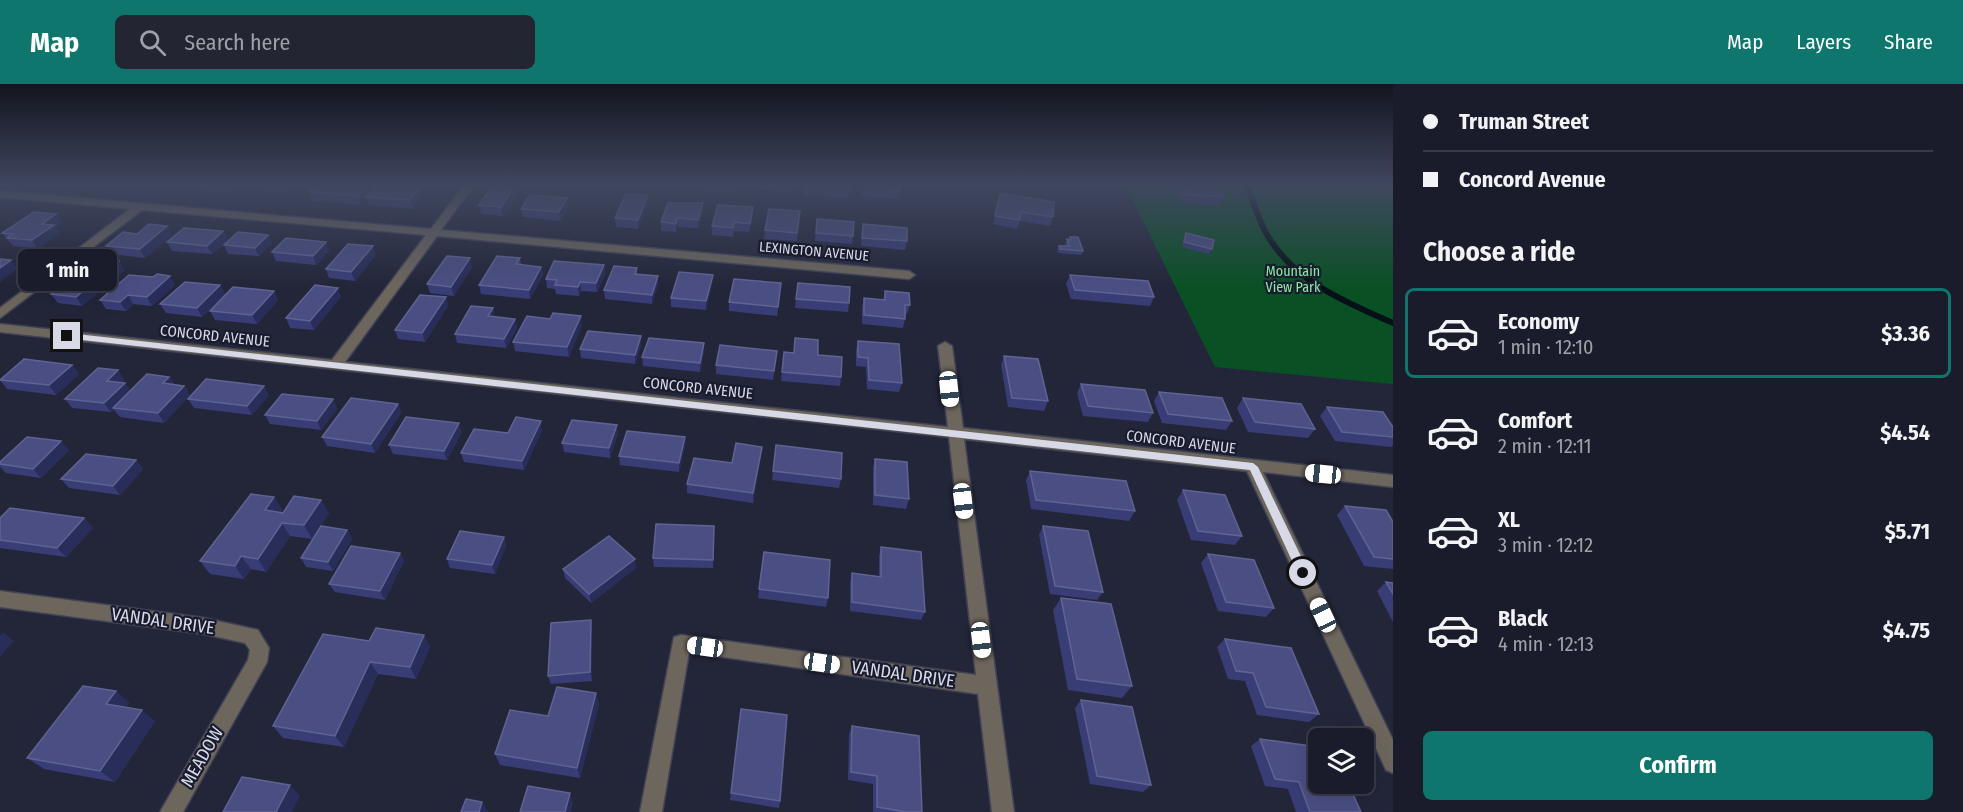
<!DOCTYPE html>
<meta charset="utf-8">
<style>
:root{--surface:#1a1c2b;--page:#232533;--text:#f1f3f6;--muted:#9fa1a9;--line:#383a47;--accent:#0f766e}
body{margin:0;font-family:"Fira Sans Condensed",sans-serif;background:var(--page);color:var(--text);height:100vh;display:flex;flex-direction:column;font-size:22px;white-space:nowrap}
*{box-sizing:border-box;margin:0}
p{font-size:20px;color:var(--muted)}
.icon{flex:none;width:33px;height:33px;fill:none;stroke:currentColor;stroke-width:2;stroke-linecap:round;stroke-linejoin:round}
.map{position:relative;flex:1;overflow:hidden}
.panel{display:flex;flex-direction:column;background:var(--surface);width:570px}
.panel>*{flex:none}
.banner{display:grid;align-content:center;height:132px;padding:0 30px;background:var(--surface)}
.controls{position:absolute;left:1308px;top:644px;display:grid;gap:12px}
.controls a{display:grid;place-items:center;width:66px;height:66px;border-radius:9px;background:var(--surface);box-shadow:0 6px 24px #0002,0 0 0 2px var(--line);font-size:30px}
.end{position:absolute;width:27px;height:27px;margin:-14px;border:8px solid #d7d9e7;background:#111;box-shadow:0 0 0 3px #111}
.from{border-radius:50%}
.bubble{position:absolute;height:42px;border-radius:9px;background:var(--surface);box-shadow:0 6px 24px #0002,0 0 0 2px var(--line);font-size:20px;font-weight:700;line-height:42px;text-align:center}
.car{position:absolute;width:18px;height:36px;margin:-18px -9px;border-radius:8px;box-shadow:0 0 4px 2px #0007;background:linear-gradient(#fff 24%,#345 0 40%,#fff 0 76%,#345 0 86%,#fff 0)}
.banner b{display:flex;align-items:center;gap:21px;height:57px;font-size:22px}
.banner b+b{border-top:2px solid var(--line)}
.banner i{width:15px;height:15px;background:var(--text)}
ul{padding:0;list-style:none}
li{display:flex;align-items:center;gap:18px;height:90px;margin:0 12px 9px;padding:0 18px;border:3px solid transparent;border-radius:9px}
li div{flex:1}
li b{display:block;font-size:22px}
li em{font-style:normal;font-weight:700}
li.on{border-color:var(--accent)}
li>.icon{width:54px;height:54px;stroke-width:1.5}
h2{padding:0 30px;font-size:27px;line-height:72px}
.action{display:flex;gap:12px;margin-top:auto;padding:12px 30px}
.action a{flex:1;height:69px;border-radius:9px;background:var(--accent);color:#fff;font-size:24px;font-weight:700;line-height:69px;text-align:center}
header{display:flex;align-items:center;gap:36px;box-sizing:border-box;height:84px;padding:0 30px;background:var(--accent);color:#fff}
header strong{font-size:28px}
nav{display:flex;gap:33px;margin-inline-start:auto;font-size:21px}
.search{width:420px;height:54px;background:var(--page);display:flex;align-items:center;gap:15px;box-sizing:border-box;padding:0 21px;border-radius:9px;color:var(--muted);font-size:22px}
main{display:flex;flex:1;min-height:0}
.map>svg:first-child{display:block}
.green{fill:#095124}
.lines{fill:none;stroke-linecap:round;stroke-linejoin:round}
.stream{stroke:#051116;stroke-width:6}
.minor-casing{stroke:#404355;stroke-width:3}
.minor{fill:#6d665d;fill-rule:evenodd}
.wall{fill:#393d76}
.shaded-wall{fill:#292d59}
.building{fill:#4a4e83;stroke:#606392;stroke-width:1.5}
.route{fill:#d7d9e7}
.labels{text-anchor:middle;stroke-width:4.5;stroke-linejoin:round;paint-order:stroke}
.far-street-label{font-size:14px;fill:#d7d9e7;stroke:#191c2f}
.far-park-label{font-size:14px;fill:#8be8a0;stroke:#191c2f}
.street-label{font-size:15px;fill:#d7d9e7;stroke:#191c2f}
.near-street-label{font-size:18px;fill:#d7d9e7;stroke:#191c2f}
</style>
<header>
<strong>Map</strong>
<div class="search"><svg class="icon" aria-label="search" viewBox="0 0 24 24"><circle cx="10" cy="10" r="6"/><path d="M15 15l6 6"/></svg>Search here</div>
<nav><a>Map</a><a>Layers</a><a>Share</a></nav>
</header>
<main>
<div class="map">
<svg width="1393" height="728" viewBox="0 0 1393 728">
<rect width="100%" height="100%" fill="#232639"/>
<path class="green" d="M1125,101H1393V300L1215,283Z"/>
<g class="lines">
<path class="stream" d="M1247,101C1253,117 1258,134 1266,149C1293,197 1345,218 1393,239"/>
<g class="minor-casing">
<path id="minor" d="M464,101H474L441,146L909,187L915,191L909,195L437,152L345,278L948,343L938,262L945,258L952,262L963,344L1393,391V403L1263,388L1393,656V689L1386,686L1247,387L964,355L1014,728H992L978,610L689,568L662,728H640L674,553L681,551L976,591L949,353L0,248V240L332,276L426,151L142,126L0,234V224L130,125L0,113V107L431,145Z
M0,507L204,534L258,546L269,564L267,578L183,728H160L248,576L250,566L245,559L204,550L0,523Z"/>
</g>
<use href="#minor" class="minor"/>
</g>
<path class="wall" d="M135,101H188L183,106Z
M198,101H240L231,109L201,106Z
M263,101H298L289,109L266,108Z
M371,101L373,106L420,104L423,113L413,125L369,121L367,115L361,121L311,117L308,108Z
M700,101H736L734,109L700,106Z
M756,101H793L792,108L755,105Z
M805,101L849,106L848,114L804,111Z
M862,101H901V107L899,115L862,112Z
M1180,101H1192L1224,113L1219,122L1182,119L1176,109Z
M1000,109L1053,133L1050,142L1020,137L1017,145L993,140Z
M517,110L503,132L481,130L479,121Z
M567,114L568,122L560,137L523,133L521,125Z
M703,119V128L698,144L678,143L676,148L661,147V138Z
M648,120L638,145L616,143L615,134Z
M800,127L797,157L764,155L765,146Z
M753,132L749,148L734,147L733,153L712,151V142Z
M817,135L853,152L852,160L815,157Z
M62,138L55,143L59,149L38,165L13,162L2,149Z
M863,140L907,157L905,166L861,162Z
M1186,149L1212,165L1209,170L1182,163Z
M137,150L172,151L145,174L111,170L106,162Z
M268,151L272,159L259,172L228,170L224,161Z
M1070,153L1083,167L1081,171L1058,169L1057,166L1059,162H1066L1065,160L1067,155L1069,156Z
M228,156L212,170L172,167L167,158Z
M326,158L329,167L316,181L276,177L272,168Z
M376,171L355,197L329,194L326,185Z
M520,174L521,181L541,183L543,191L530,215L481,210L479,201Z
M604,181L605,190L597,208L581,207L579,212L556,210L555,205L547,204L546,195Z
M472,183L454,212L430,209L427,200Z
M637,184V190L658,201L652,220L605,215L604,206Z
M125,186L82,222L58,219L51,210Z
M713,191L712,200L706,226L671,223V214Z
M1070,191L1154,213L1150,222L1071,215L1066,200Z
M175,201L152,222L133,220L126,227L106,225L100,216Z
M220,201L225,210L202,233L166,229L160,220Z
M885,207L910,221L907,230H905V235L903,244L862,240V223L864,214L883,216Z
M780,208L777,232L729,227V218Z
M341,213L314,246L290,244L286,234Z
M446,213L448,222L425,258L398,255L395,246Z
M796,215L849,219L848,228L795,224Z
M278,216L257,240L215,236L210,227Z
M495,233L515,235L517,244L506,264L457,259L455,250Z
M582,241L569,273L515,267L513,258Z
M858,257L902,299L899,308L867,305L866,283L856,282V266Z
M704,259V268L700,288L643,282L642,273Z
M641,261L635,280L581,274L580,265Z
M777,267L773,296L716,290V281Z
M784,268L818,271L841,293L840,302L781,297Z
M1004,272L1048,317L1044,327L1008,323L1001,281Z
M72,281L79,290L56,311L7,305L0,296V295Z
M118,286L124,296L121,299H125L130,307L169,293L174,300L184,302L190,311L164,339L120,333L114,326L111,328L72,324L65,315Z
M1081,300L1153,329L1148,338L1083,332L1077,309Z
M1159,308L1232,337L1226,346L1162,339L1154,317Z
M269,311L252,331L194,324L188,315Z
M1243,314L1315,345L1308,354L1248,348L1237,324Z
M333,315L337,325L321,346L270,340L265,331Z
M398,320L401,329L375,369L327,362L322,353Z
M1327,323L1393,343V361L1391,363L1335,357L1320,332Z
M542,346L524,386L464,378L461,369L508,349Z
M462,348L447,376L393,370L389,361Z
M618,350L610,374L564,368L562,359Z
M685,353V362L679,388L620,381L619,372Z
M776,361L841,395L839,404L772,396Z
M762,363L753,419L687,409V400Z
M69,366L41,394L6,389L0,383V378Z
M875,375L909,415L906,425L873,421V384Z
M136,376L143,385L120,411L69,404L61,395Z
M1030,387L1135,427L1129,437L1031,425L1026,396Z
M1183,406L1242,452L1235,461L1191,456L1177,416Z
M274,413L282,426L281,429H329L312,455L290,452L266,488L251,485L244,495L210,490L200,477Z
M1345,422L1393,438V485L1364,482L1337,431Z
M0,434H84L93,444L66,473L0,464Z
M714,442L713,484L654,483L653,474Z
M1043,442L1103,508L1097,516L1050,510L1039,451Z
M347,446L352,455L333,487L306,483L301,474Z
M504,453L506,462L495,490L450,484L447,475Z
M881,463L925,528L921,536L850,527V498L852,489L879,492V472Z
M764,468L828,514L826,523L758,514Z
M400,469L404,477L385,516L335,508L329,500Z
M1208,470L1274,524L1266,533L1218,527L1201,479Z
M636,484L591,519L565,494L563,485Z
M1386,498L1393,499V538L1377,507Z
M1061,514L1132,602L1122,614L1068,606L1053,526Z
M591,536L592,545V597L551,600L548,592Z
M424,551L430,563L416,595L378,590L344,663L283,654L273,642L369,557Z
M1225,555L1319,630L1309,638L1257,631L1245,597L1228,595L1217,563Z
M116,607L129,619L126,623L155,637L115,698L44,685L27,674Z
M596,609L599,620L580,694L500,681L495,670Z
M1081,616L1151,701L1143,708L1090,700L1075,624Z
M741,625L780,717L779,724L730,716Z
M852,642L922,728H873V700L848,696L849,650Z
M1260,655L1361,728H1296L1288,705L1265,702L1251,662Z"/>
<path class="shaded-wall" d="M180,101H188L183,106Z
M228,101H240L231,109Z
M286,101H298L289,109Z
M369,101H371L373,108L366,113L367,115L361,121L358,112Z
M515,102L517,110L503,132L501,123Z
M420,104L423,113L413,125L410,116Z
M648,111V120L638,145V136Z
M567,114L568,122L560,137L559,128Z
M703,119V128L698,144V136Z
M753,123V132L749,148L750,140Z
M56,130L62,138L55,143L59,149L38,165L32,156L42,140Z
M677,134L678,143L676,148V140Z
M167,142L172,151L145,174L140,165Z
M223,147L228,156L212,170L207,162Z
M268,151L272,159L259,172L255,164Z
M326,158L329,167L316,181L313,172Z
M373,162L376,171L355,197L351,188Z
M470,174L472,183L454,212L451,203Z
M11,176L17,185L0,198V184Z
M119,177L125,186L82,222L76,213Z
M604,181L605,190L597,208L596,199Z
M541,183L543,191L530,215L529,206Z
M713,191L712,200L706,226V217Z
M170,192L175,201L152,222L147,213Z
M658,192V201L652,220V211Z
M580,198L581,207L579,212L578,203Z
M220,201L225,210L202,233L197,224Z
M338,204L341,213L314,246L310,237Z
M274,207L278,216L257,240L252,231Z
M128,211L133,220L126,227L120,218Z
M446,213L448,222L425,258L422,249Z
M493,224L495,233L488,232Z
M581,232L582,241L569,273L567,263Z
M515,235L517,244L506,264L504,255Z
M641,252V261L635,280V271Z
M704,259V268L700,288V279Z
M72,281L79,290L56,311L49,301Z
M118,286L124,296L114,306L107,297Z
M169,293L175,302L163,299Z
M125,299L131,308L113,324L114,326L111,328L104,319Z
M184,302L190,311L164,339L158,329Z
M264,302L269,311L252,331L247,322Z
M333,315L337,325L321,346L317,337Z
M398,320L401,329L375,369L371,360Z
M541,337L542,346L524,386L522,377Z
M459,339L462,348L447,376L444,367Z
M617,341L618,350L610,374L609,364Z
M685,353V362L679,388V379Z
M61,357L69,366L41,394L33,385Z
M762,363L761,372L753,419V409Z
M136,376L143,385L120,411L113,402Z
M274,413L282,426L273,440L265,426Z
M321,416L329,429L312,455L304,441Z
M84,434L93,444L66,473L57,464Z
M282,439L290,452L266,488L258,475Z
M347,446L352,455L333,487L328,478Z
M504,453L506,462L495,490L492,481Z
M400,469L404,477L385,516L380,507Z
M241,472L251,485L244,495L235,482Z
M635,475L636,484L591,519L589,510Z
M591,536L592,545V597L590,588Z
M3,548L14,557L0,573V552Z
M424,551L430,563L416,595L410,583Z
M370,578L378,590L344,663L335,652Z
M116,607L129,619L120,632L106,620Z
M596,609L599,620L580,694L577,684Z
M142,626L155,637L115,698L100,687Z
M290,701L300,712L292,728H276Z
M570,709L573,719L571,728H565Z
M482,718L488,728H479Z"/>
<path class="building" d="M315,101H369L358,112L308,108Z
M377,101H380L420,104L410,116L366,113Z
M493,101L515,102L501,123L479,121Z
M805,101H849V106L805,103Z
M864,101H901V107L864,104Z
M1181,101L1217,103L1224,113L1186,111Z
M1000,109L1054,118L1053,133L1021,128L1020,136L995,132Z
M626,110L648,111L638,136L615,134Z
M530,111L567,114L559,128L521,125Z
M668,119H703L698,136L677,134L676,140L661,138Z
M718,121L753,123L750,140L734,138L733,144L712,142Z
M769,125L800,127L797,149L765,146Z
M34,128L56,130L42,140L54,141L32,156L7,154L12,150L2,149Z
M817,135L854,138L853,152L816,149Z
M149,140L167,142L140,165L106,162L123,148L137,150Z
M863,140L907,144V157L862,154Z
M184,144L223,147L207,162L167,158Z
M238,148L268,151L255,164L224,161Z
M1186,149L1214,156L1212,165L1184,158Z
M1070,153H1078L1083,167L1060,165L1059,162H1069L1067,155L1071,156Z
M286,154L326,158L313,172L272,168Z
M348,160L373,162L351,188L326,185Z
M447,172L470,174L451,203L427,200Z
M497,172L520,174L516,180L541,183L529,206L479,201Z
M0,175L11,176L0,184Z
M96,175L119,177L76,213L51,210Z
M554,177L604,181L596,199L580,198L578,203L555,201L557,196L546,195Z
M614,182L637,184L635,190L658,192L652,211L604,206Z
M679,188L713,191L706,217L671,214Z
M157,190L170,192L147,213L128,211L120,218L100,216L129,191L153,193Z
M1070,191L1148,197L1154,213L1075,206Z
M734,195L781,199L778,223L729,218Z
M185,198L220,201L197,224L160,220Z
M798,199L850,203L849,219L796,215Z
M315,201L338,204L310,237L286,234Z
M233,203L274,207L252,231L210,227Z
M885,207L909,209L910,221H905V235L864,231V214L885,216Z
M420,211L446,213L422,249L395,246Z
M471,222L493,224L488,232L515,235L504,255L455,250Z
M553,229L581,232L567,263L513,258L527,232L550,235Z
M588,247L641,252L635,271L580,265Z
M649,254L704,259L700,279L642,273Z
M795,254L818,256V271L842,273L841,293L782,288L784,268L794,269Z
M858,257L899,260L902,299L869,296L868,274L858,273Z
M720,261L777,267L774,287L716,281Z
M1004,272L1038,275L1048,317L1012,314Z
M24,275L72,281L49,301L0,296Z
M98,284L118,286L107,297L125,299L104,319L65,315Z
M147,290L169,293L163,299L184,302L158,329L113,324Z
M206,295L264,302L247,322L188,315Z
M1081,300L1145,306L1153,329L1088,322Z
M1159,308L1222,314L1232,337L1168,330Z
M282,310L333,315L317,337L265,331Z
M351,314L398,320L371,360L322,353Z
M1243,314L1301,320L1315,345L1255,338Z
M1327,323L1383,328L1393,343V353L1342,348Z
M406,333L459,339L444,367L389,361Z
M516,333L541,337L522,377L461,369L474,345L508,349Z
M572,336L617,341L609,364L562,359Z
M627,347L685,353L679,379L619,372Z
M27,353L61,357L33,385L0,380V378Z
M736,359L762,363L753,409L687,400L694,374L732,379Z
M776,361L842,369L841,395L773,387Z
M86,370L136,376L113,402L61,395Z
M875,375L907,378L909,415L875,411Z
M1030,387L1126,397L1135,427L1036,416Z
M1183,406L1225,411L1242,452L1198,447Z
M251,410L274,413L265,426L283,429L294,412L321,416L304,441L282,439L258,475L241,472L235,482L200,477Z
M1345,422L1386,426L1393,438V475L1374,473Z
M10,424L84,434L57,464L0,456V434Z
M656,440L714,442L713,476L653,474Z
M321,442L347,446L328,478L301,474Z
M1043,442L1088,447L1103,508L1055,502Z
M460,447L504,453L492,481L447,475Z
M609,452L635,475L589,510L563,485Z
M351,462L400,469L380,507L329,500Z
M881,463L921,468L925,528L852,518V489L881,493Z
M764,468L830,476L828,514L759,505Z
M1208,470L1254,476L1274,524L1226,518Z
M1386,498L1393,499V510Z
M1061,514L1111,520L1132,602L1077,595Z
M591,536L590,588L548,592L551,539Z
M376,544L424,551L410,583L370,578L335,652L273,642L323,550L369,557Z
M1225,555L1291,564L1319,630L1266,623L1253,589L1236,587Z
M83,602L116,607L106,620L142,626L100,687L27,674Z
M557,603L596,609L577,684L495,670L510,626L548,632Z
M1081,616L1132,623L1151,701L1097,692Z
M741,625L787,631L780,717L731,709Z
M852,642L919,652L922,728H906L877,723V692L851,688Z
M1260,655L1318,663V699H1348L1361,728H1310L1299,698L1275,695Z
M242,693L290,701L276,728H223Z
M528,702L570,709L565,728H520Z
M466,715L482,718L479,728H461Z"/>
<linearGradient id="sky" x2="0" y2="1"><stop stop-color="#13151f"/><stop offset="0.5" stop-color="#3f475f"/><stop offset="1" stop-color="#3f475f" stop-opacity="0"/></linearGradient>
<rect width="1393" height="203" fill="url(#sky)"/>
<path class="route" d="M67,249L1253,379L1258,383L1309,489L1307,492H1299L1250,386L64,254Z"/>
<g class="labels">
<g class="far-street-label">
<text transform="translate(814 167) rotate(5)" y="5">LEXINGTON AVENUE</text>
</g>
<g class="far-park-label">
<text x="1293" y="192">Mountain<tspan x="1293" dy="16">View Park</tspan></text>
</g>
<g class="street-label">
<text transform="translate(215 252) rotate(6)" y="5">CONCORD AVENUE</text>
<text transform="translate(698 304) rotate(6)" y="5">CONCORD AVENUE</text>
<text transform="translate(1181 358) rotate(7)" y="5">CONCORD AVENUE</text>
</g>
<g class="near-street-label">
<text transform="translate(163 537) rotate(8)" y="6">VANDAL DRIVE</text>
<text transform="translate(903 590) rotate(8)" y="6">VANDAL DRIVE</text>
<text transform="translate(202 673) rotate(-60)" y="6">MEADOW</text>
</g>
</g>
</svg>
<div class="controls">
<a><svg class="icon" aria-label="layers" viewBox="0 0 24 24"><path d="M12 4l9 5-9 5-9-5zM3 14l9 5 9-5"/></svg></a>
</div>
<i class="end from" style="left:1303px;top:489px"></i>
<i class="end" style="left:67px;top:252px"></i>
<div class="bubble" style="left:18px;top:165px;width:99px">1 min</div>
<i class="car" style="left:949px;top:305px;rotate:174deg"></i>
<i class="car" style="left:1323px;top:390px;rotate:276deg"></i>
<i class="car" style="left:963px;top:417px;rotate:173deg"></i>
<i class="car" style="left:1323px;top:531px;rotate:335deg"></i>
<i class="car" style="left:981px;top:556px;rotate:173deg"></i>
<i class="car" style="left:705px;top:563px;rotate:278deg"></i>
<i class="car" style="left:822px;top:579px;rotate:98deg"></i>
</div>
<section class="panel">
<div class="banner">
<b><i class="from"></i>Truman Street</b>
<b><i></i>Concord Avenue</b>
</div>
<h2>Choose a ride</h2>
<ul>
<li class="on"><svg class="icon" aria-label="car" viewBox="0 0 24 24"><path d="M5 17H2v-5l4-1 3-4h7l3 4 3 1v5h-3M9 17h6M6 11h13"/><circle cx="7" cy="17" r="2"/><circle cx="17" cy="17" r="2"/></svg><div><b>Economy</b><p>1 min · 12:10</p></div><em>$3.36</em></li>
<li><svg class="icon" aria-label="car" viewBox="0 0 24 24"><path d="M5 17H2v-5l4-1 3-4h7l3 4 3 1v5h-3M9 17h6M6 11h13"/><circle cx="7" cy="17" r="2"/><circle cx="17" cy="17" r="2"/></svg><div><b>Comfort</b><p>2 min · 12:11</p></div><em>$4.54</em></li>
<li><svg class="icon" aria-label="car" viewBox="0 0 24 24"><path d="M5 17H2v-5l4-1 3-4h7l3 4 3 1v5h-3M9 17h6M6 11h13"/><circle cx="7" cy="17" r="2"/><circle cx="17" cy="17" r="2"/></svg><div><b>XL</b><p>3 min · 12:12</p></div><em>$5.71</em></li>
<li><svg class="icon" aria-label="car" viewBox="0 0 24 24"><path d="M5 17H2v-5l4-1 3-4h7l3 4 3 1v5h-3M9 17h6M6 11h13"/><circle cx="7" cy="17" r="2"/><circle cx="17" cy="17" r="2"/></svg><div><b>Black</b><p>4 min · 12:13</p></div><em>$4.75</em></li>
</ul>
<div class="action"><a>Confirm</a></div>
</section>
</main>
